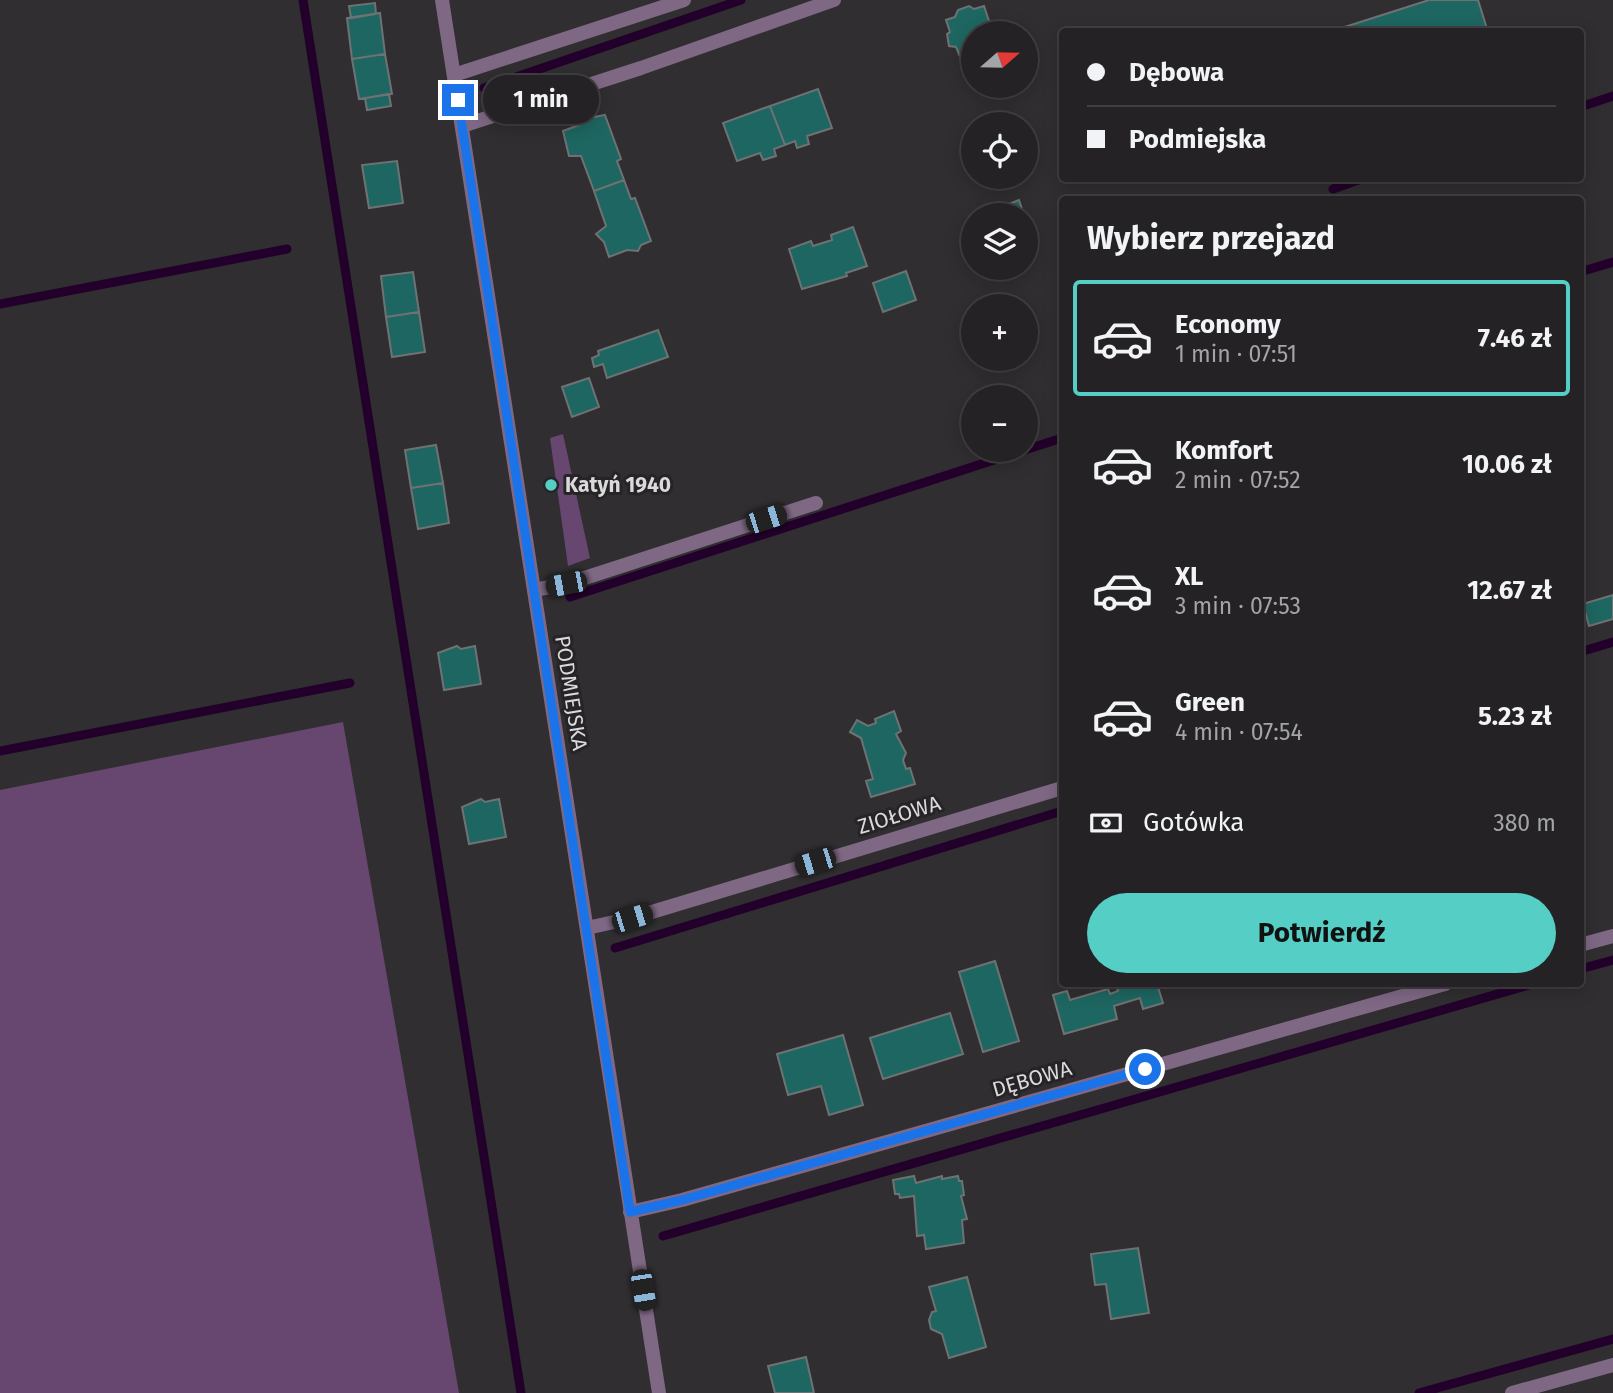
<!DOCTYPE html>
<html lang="pl">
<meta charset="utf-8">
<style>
:root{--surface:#242224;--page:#302f31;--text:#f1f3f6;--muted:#a3a4a6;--line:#413f41;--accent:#55cec6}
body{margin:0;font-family:"Fira Sans",sans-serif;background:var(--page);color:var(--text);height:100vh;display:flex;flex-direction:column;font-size:26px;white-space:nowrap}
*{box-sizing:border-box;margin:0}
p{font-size:23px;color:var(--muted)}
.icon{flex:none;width:38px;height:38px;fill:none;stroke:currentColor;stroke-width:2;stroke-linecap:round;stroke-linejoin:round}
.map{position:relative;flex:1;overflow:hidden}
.panel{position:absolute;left:1059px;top:196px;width:525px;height:791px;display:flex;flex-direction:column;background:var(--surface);border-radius:7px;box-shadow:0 4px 18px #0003,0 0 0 2px var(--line)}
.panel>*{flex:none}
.banner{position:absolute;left:1059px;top:28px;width:525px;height:154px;border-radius:7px;box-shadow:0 4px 18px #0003,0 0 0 2px var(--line);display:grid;align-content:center;height:154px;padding:0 28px;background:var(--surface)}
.needle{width:46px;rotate:70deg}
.tools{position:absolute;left:961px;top:21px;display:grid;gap:14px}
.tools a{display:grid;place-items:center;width:77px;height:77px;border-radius:50%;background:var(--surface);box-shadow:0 4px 18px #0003,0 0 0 2px var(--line);font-size:35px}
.end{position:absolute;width:32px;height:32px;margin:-16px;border:9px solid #1a73e8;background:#fff;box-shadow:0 0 0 4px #fff}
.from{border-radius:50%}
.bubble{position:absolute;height:49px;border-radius:24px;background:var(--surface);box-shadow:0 4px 18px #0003,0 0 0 2px var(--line);font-size:23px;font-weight:700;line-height:49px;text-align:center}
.car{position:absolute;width:21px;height:42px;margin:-21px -10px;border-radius:9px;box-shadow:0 0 5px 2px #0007;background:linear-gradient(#222 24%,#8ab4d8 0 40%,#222 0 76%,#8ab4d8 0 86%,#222 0)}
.banner b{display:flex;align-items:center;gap:24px;height:66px;font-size:26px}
.banner b+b{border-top:2px solid var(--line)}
.banner i{width:18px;height:18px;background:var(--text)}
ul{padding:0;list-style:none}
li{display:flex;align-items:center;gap:21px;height:116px;margin:0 14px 10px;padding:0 14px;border:4px solid transparent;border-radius:7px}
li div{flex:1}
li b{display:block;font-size:26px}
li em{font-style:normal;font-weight:700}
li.active{border-color:var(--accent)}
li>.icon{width:63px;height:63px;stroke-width:1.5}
h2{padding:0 28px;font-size:32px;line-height:84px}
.pay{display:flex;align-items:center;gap:18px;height:77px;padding:0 28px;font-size:26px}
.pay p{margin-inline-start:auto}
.action{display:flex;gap:14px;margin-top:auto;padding:14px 28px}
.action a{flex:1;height:80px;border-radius:42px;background:var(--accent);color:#111;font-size:28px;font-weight:700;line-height:80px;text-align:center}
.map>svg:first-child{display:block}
.green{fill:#67476f}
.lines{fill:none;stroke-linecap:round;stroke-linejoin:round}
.stream{stroke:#23002b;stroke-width:9}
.building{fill:#1e6661;stroke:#6f7272;stroke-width:2}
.service{stroke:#7f6884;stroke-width:14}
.minor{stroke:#7f6884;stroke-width:14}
.route{stroke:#1a73e8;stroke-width:9}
.poi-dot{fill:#55cec6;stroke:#262426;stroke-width:2.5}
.labels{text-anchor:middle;stroke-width:6;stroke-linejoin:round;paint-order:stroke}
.poi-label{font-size:21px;font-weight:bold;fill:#dbdadb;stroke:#262426;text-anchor:start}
.street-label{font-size:21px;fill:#dbdadb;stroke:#262426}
</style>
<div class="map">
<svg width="1613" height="1393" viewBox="0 0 1613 1393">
<rect width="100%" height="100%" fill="#302e30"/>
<path class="green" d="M563,434L590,558L568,566L550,438Z
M343,722L459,1393H0V790Z"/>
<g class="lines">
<path class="stream" d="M303,0L521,1393
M484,88L741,0
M1580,107L1613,96
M1333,189L1364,178
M1580,272L1613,262
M0,304L287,249
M570,597L1062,438
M1580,652L1613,642
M0,751L350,683
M615,948L1062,811
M1580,969L1613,960
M663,1236L1532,984
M1419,1393L1613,1339"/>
</g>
<path class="building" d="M1429,0H1478L1488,32H1329Z
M375,3L376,14L351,18L349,6Z
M969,6L974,9L984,6L993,33H973V71L967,73L956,47L949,46L947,34L950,32L946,20L955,17L958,10Z
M380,13L385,54L352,59L347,18Z
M385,54L392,94L359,99L352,59Z
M818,89L832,128L807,136L809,144L797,148L795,141L785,145L770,106Z
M389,94L391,106L367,110L365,98Z
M770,106L785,145L774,149L776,156L763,160L760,153L737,161L723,123Z
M605,115L621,159L617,161L624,180L594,191L581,156H569L563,131L582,124L584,119Z
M397,161L403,203L369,208L362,165Z
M624,180L631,199L635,198L651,241L641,245L638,251L627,250L609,257L604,242L596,234L606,226L594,191Z
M1019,200L1024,215H995L994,210Z
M1026,220L1036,249L1026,253Z
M853,227L867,266L846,273L847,276L802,289L789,249L811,241L813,246L832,240L831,235Z
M906,271L916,300L883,312L873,283Z
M413,272L419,312L386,317L381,276Z
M419,312L425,352L392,357L386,317Z
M658,330L668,357L607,378L603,364L594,367L592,358L599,355L598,351Z
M589,378L599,407L572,417L562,387Z
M436,445L443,483L411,488L405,450Z
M443,483L449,523L418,529L411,488Z
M1613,595V619L1589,626L1583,604Z
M457,646L461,649L475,646L481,684L444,690L438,653Z
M894,711L901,731L896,734L906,753L903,760L906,769L910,768L915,784L871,797L866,781L873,779L861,738L850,732L857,720L868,726L876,723L875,719Z
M481,799L485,802L499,799L506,837L469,844L462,807Z
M995,961L1019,1041L983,1052L959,972Z
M1157,984L1163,1003L1143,1009L1140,998L1114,1006L1117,1019L1064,1034L1053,995L1067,991L1070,1000L1108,989L1110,994L1118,991L1116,985L1119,984Z
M950,1013L963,1054L883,1079L870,1038Z
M843,1035L863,1105L829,1115L821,1086L788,1095L777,1054Z
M914,1176L916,1183L942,1176V1179L958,1176L959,1181H962L964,1195L961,1196L967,1219L962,1220L964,1243L926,1249L924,1235L917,1236L914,1196L900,1198L899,1194H895L893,1180Z
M1138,1248L1149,1313L1111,1319L1106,1284L1095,1285L1091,1254Z
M967,1277L986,1347L949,1358L942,1334L931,1329L929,1320L932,1312L936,1311L929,1287Z
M806,1357L814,1393H775L768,1366Z"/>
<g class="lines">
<path class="service" d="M454,75L684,0
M534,590L566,584L816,503
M1512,1393L1613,1365"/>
<path class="minor" d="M442,0L659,1393
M462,126L641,68L834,0
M587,928L632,918L1062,788
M1580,945L1613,936
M630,1212L682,1200L1445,984"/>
</g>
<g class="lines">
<path class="route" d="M458,100L630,1212L682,1200L1145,1069"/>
</g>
<circle class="poi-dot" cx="551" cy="485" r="7"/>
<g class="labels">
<g class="poi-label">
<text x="565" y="492">Katyń 1940</text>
</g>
<g class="street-label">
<text transform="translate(571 693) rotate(81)" y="7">PODMIEJSKA</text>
<text transform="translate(899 815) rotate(-17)" y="7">ZIOŁOWA</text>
<text transform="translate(1032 1079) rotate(-16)" y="7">DĘBOWA</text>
</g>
</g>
</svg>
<div class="tools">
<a><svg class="needle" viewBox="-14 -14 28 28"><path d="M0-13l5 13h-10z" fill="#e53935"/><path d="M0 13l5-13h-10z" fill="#a3a4a6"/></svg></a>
<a><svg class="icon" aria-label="locate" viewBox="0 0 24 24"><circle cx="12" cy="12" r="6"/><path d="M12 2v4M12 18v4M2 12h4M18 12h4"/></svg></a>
<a><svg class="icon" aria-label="layers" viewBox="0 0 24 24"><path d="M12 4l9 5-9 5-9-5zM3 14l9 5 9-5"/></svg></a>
<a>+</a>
<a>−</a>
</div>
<i class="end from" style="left:1145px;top:1069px"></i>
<i class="end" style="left:458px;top:100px"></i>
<div class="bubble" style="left:483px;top:75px;width:116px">1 min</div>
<i class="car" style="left:766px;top:519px;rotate:72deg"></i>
<i class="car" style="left:566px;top:584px;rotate:259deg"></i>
<i class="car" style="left:815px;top:862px;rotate:253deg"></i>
<i class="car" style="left:632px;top:918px;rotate:73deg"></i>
<i class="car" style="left:643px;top:1290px;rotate:171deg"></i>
<div class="banner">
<b><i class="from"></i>Dębowa</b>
<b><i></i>Podmiejska</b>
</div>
<section class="panel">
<h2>Wybierz przejazd</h2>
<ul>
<li class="active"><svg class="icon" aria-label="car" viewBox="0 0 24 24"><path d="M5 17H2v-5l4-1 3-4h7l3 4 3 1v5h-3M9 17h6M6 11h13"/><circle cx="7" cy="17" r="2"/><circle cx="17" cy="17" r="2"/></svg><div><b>Economy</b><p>1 min · 07:51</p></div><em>7.46 zł</em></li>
<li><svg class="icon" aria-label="car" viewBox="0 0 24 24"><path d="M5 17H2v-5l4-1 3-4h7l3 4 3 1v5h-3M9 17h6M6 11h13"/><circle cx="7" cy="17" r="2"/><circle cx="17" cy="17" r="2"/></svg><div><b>Komfort</b><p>2 min · 07:52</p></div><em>10.06 zł</em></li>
<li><svg class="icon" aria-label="car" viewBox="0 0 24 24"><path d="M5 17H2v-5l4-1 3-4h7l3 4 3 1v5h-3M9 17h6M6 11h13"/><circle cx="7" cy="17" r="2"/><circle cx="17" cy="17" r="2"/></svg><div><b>XL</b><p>3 min · 07:53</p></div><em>12.67 zł</em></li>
<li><svg class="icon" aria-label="car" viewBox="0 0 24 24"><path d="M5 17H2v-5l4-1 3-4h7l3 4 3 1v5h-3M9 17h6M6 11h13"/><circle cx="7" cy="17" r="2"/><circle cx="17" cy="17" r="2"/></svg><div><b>Green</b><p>4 min · 07:54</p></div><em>5.23 zł</em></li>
</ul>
<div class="pay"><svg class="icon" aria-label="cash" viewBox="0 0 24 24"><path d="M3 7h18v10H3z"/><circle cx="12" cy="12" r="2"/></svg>Gotówka<p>380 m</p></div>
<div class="action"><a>Potwierdź</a></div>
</section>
</div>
